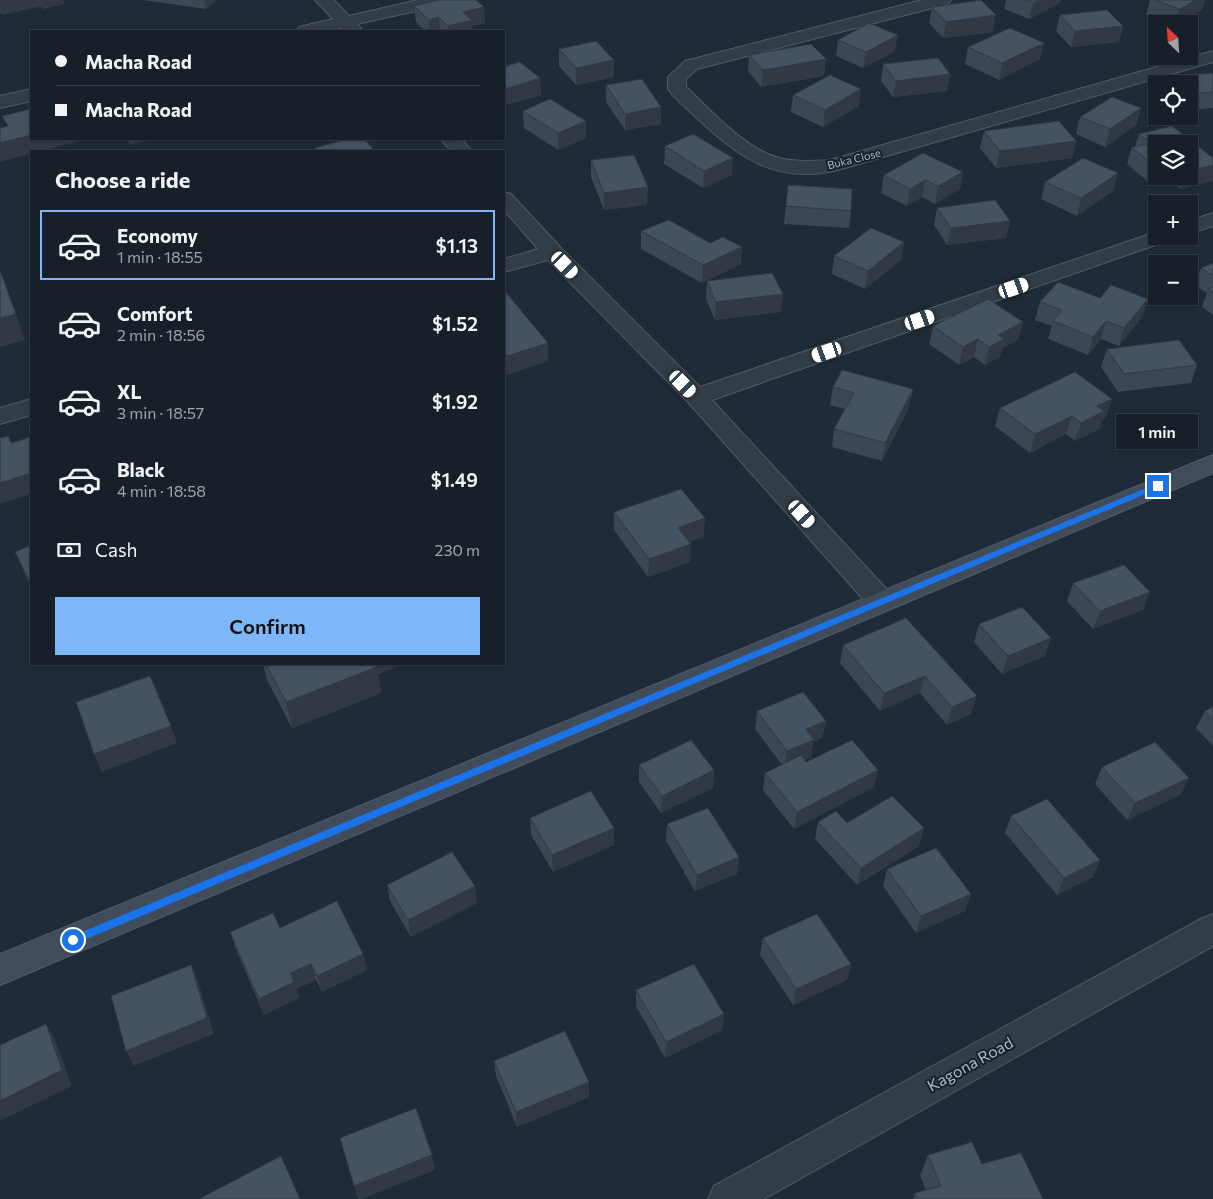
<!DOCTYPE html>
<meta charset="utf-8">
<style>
:root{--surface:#172029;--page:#242d35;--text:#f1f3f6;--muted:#9ea3a8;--line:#363e46;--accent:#7db6f9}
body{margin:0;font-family:Commissioner,sans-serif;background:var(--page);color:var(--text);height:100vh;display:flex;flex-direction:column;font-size:19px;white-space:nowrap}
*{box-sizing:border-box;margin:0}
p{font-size:16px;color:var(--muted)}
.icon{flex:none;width:28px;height:28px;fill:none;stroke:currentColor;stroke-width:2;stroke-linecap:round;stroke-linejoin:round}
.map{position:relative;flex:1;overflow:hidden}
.panel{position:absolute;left:30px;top:150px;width:475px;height:515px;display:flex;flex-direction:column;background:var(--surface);border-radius:0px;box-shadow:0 1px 4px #0004,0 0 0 1px var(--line)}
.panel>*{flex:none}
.guide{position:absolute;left:30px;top:30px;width:475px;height:110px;border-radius:0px;box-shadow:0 1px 4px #0004,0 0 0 1px var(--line);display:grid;align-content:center;height:110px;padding:0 25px;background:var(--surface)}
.needle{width:32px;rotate:335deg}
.controls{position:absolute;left:1148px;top:15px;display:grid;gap:10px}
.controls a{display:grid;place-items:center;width:50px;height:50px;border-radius:0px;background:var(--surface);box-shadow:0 1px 4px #0004,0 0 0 1px var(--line);font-size:25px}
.end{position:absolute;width:22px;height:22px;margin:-11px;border:6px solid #1a73e8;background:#fff;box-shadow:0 0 0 2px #fff}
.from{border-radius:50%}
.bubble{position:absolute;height:35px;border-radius:0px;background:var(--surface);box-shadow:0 1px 4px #0004,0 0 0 1px var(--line);font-size:16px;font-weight:600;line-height:35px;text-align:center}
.car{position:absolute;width:15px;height:30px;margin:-15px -8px;border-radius:6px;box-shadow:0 0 4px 1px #0007;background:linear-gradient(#fff 24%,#345 0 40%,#fff 0 76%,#345 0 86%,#fff 0)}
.guide b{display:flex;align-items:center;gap:18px;height:48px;font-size:19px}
.guide b+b{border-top:1px solid var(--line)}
.guide i{width:12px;height:12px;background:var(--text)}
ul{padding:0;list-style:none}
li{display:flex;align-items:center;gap:15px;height:70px;margin:0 10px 8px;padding:0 15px;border:2px solid transparent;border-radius:0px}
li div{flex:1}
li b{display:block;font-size:19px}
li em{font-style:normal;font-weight:600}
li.selected{border-color:var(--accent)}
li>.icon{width:45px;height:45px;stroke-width:1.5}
h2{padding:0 25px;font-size:22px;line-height:60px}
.pay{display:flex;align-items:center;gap:12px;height:55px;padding:0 25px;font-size:19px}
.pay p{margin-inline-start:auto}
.action{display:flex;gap:10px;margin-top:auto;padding:10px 25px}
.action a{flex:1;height:58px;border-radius:0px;background:var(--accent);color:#111;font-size:20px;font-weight:600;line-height:58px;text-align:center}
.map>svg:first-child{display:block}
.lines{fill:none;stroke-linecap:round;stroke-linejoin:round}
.street-casing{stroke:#505b65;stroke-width:2}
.secondary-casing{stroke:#505b65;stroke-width:2}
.street{fill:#333d47;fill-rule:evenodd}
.secondary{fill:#414c5a;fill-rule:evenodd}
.wall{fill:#3b4753;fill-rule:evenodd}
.shaded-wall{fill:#303944}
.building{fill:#455261;stroke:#303944}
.route{fill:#1a73e8}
.labels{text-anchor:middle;stroke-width:4;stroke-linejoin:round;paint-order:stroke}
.far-street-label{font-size:11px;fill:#adb8c4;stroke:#18222c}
.near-street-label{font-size:16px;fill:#adb8c4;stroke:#18222c}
</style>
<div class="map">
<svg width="1213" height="1199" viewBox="0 0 1213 1199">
<rect width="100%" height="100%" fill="#1f2b37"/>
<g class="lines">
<g class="street-casing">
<path id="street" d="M315,0H334L349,16L418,0H450L447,4L357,24L363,31H344L341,28L327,31H296L299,27L333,19Z
M922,0H951L948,4L697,69L686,79V87C712,111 745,149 779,158C795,162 813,161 830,160L1213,51V62L838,170C778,185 739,158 698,119C688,109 675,100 668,89V77L685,61Z
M31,89V101L0,108V96Z
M441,139H461L472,151H451Z
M504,192L511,194L560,247L700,387L1156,232V236H1173L1170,240L712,400L891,594L895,601L891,608L881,611L871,608L688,402L548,260L504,272V259L538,249L504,210Z
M1213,213V226L1189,234V221Z
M31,399V415L0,424V408Z
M1213,914V946L764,1199H708L714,1186L1201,919Z"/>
</g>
<g class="secondary-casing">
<path id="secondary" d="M1213,455V473L0,985V954Z"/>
</g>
<use href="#street" class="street"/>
<use href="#secondary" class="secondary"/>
</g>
<path class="wall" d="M0,0H63L64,4L42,9L41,6L2,15L0,11Z
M143,0H217L206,9Z
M1006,0H1061L1060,3L1029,19L1004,9Z
M1150,0H1205L1202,10L1178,24H1170L1146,15Z
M414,6L484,7L485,23L472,26V31H425L416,22Z
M932,7L993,32L943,38L929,23Z
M1060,15L1123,26L1119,42L1071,47L1056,31Z
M838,40L895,51L863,68L836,56Z
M968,47L1040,59L999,80L965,64Z
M559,49L614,77L576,85L559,66Z
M749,55L826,59L824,76L761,87L748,71Z
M504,61L508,66L540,78L541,95L506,105L504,103Z
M883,64L950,74L947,91L893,97L881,81Z
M1213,73V108L1189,110V84H1168L1170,76Z
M606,85L661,124L625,130L606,102Z
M793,95L859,106L823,127L791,112Z
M1141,108L1136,125L1105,147L1076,134L1080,117Z
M523,111L586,121V138L558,150L524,128Z
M1172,126L1213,158V181L1181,189L1166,176L1147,181L1127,164L1132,147H1135L1139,134ZM1156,144H1189V176H1156Z
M984,131L1076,141L1072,158L996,168L980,148Z
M665,146L732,175L703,188L664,164Z
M591,160L647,205L604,210L591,177Z
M963,172L960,189L935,204L922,197L907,206L881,193L884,175Z
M1118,173L1113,191L1077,216L1041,199L1045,182Z
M788,185L851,211L849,228L784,224Z
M937,208L1010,221L1006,238L947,245L934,225Z
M641,231L741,264L702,283L641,249Z
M904,242L901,260L865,289L832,274L834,256Z
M1213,263V315L1202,307L1207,293L1195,286L1201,268Z
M707,281L783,294L781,312L715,320L706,299Z
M1100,298L1148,299L1142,317L1119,346L1101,339L1088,355L1048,339L1052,326L1035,320L1040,302Z
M1023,322L1018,340L1002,348L1000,357L985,365L974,357L959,365L929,344L933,326Z
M1107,349L1197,365L1191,383L1118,392L1101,367Z
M833,387L913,389L909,407L882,461L832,447L834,429L845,409L830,405Z
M1000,408L1106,417L1102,419L1099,429L1075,441L1066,434L1030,453L995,426Z
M614,512L705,518L703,537L689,542L690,562L648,577L614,530Z
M31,545V587L23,570L15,552Z
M1073,583L1150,592L1143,610L1093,629L1067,601Z
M906,618L971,714L947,725L920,693L880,711L840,663L843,645Z
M979,624L1045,656L1002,674L974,642Z
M263,664H404L378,674L381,693L292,728L267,680Z
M1213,707V746L1196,728L1205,711Z
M757,711L826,721L822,738L813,742L811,757L804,760L806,762L874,787L794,829L763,790L765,773L782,765L755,729Z
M639,765L714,770L713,788L661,813L639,782Z
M1102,767L1189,778L1180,795L1127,820L1095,784Z
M1011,816L1100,860L1093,877L1057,895L1005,833Z
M530,818L614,845L553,872L531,835Z
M818,822L847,823L919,846L857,885L815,839Z
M667,824L739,857L737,874L695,891L666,841Z
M887,869L971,894L965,911L916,933L883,886Z
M387,885L475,886L477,903L411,937L390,901Z
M280,928L363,954L367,970L322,992L316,980L296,989L299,998L264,1015L236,949L230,932Z
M763,938L851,964L847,980L793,1005L760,955Z
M636,990L722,1030L665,1058L636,1006Z
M494,1061L589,1097L517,1127L496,1076Z
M928,1155L982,1164L1043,1199H913L915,1193L926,1190L920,1176Z"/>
<path class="shaded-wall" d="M0,0H39L41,6L2,15L0,7Z
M40,0H63L64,4L42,9Z
M204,0H217L206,9Z
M1039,0H1061L1060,3L1029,19L1033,3Z
M1196,0H1205L1202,10L1178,24H1175L1179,9Z
M484,7L485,23L472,26V31H448V26L463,12Z
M996,15L993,32L943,38L946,22Z
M439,17L440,31H430L429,20Z
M1123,26L1119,42L1071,47L1075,31Z
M898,35L895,51L863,68L866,52Z
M1044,43L1040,59L999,80L1002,63Z
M826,59L824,76L761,87L763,70Z
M614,60V77L576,85V68Z
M950,74L947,91L893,97L896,81Z
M540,78L541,95L506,105L505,89Z
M861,89L859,106L823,127L825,110Z
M661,107V124L625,130V114Z
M1141,108L1136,125L1105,147L1110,129Z
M586,121V138L558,150V133Z
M31,135V139H79L80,141L41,151H31V154L0,162V143Z
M128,139H153L129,145Z
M1076,141L1072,158L996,168L1000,151Z
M733,158L732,175L703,188L704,171Z
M1156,163V176H1166L1147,181L1152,164Z
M1213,165V181L1181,189L1185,176H1189V171Z
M963,172L960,189L935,204L938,186Z
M1118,173L1113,191L1077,216L1081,198Z
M925,180L922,197L907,206L910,189Z
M648,187L647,205L604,210V193Z
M1010,221L1006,238L947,245L951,228Z
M904,242L901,260L865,289L868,271Z
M742,247L741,264L702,283L703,265Z
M783,294L781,312L715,320L716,302Z
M1148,299L1142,317L1119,346L1124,328Z
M16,314L25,340L0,347V318Z
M1106,321L1101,339L1088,355L1093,337Z
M1023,322L1018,340L1002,348L1000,357L985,365L989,347L998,335Z
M978,339L974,357L959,365L963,347Z
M548,343V361L504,376V357Z
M913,389L909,407L882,461L885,443Z
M1112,399L1106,417L1102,419L1099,429L1075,441L1081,423L1097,406Z
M1072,416L1066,434L1030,453L1035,434Z
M31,473V494L0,504V483Z
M705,518L703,537L677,546L678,528Z
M691,544L690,562L648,577L649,559Z
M1150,592L1143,610L1093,629L1100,611Z
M1051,638L1045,656L1002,674L1008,656Z
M370,664H404L378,674L381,693L292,728L286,702Z
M925,676L920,693L880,711L884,693Z
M977,696L971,714L947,725L952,707Z
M826,721L822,738L813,742L811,757L784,769L787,751L806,729Z
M171,726L177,743L102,772L94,754Z
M714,770L713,788L661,813L662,796Z
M878,770L874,787L794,829L797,812Z
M1189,778L1180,795L1127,820L1135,803Z
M614,828V845L553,872L552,855Z
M924,828L919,846L857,885L861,868Z
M739,857L737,874L695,891L697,875Z
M1100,860L1093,877L1057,895L1064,878Z
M475,886L477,903L411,937L408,920Z
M971,894L965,911L916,933L921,916Z
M363,954L367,970L322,992L317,976Z
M311,964L316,980L296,989L299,998L264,1015L259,999L290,973Z
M851,964L847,980L793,1005L796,989Z
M191,965L198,981L214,1034L134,1066L126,1051Z
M724,1014L722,1030L665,1058L666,1042Z
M46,1024L55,1039L72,1086L0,1121V1101Z
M589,1082V1097L517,1127L516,1112Z
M432,1155L435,1170L362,1199H358L354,1186Z"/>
<path class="building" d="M438,0H476L484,7L463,12L472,20L448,26L439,17L429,20L414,6Z
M981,0L996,15L946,22L932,7Z
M1025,0H1039L1033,3Z
M1155,0H1196L1179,9Z
M1107,10L1123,26L1075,31L1060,15Z
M869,23L898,35L866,52L838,40Z
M1010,28L1044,43L1002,63L968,47Z
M596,41L614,60L576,68L559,49Z
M811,44L826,59L763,70L749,55Z
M938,58L950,74L896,81L883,64Z
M504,61L508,66L504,67Z
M520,62L540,78L505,89L504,87V67Z
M1213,73V92L1189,94V84H1176L1170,76Z
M830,75L861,89L825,110L793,95Z
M642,79L661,107L625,114L606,85Z
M1112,97L1141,108L1110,129L1080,117Z
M550,99L586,121L558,133L523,111Z
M31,109V135L0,143V128L8,126L2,116Z
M1059,121L1076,141L1000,151L984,131Z
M1172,126L1213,158V165L1189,171V144H1156V163L1152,164L1132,147L1151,143L1139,134Z
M693,134L733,158L704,171L665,146Z
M348,139H364L375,151H317L315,148Z
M923,153L963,172L938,186L925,180L910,189L884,175Z
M634,155L648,187L604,193L591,160Z
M1083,158L1118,173L1081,198L1045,182Z
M788,185L852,189L851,211L786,206Z
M995,200L1010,221L951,228L937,208Z
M669,220L710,243L723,237L742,247L703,265L641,231Z
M871,228L904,242L868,271L834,256Z
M1213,263V276L1201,268Z
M0,270L16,314L0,318Z
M772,273L783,294L716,302L707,281Z
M1058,282L1100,298L1111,285L1148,299L1124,328L1106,321L1093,337L1053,321L1062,310L1040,302Z
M1213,287V293L1208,289Z
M504,290L548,343L504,357Z
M988,299L1023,322L998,335L1004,339L989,347L978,339L963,347L933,326Z
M1179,340L1197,365L1124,374L1107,349Z
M842,370L913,389L885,443L834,429L854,393L833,387Z
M1075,372L1112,399L1097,406L1104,411L1081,423L1072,416L1035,434L1000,408Z
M8,436L11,443L31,437V473L0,483V438Z
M681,489L705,518L678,528L691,544L649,559L614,512Z
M31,545V580L30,581L15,552Z
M1124,565L1150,592L1100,611L1073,583Z
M1022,607L1051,638L1008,656L979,624Z
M906,618L977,696L952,707L925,676L884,693L843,645Z
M266,664H375L377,667L286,702Z
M150,676L171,726L94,754L76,702Z
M803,692L826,721L806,729L814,740L787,751L757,711Z
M1213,707V719L1205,711Z
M691,740L714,770L662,796L639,765Z
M852,740L878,770L797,812L765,773L801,755L806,762Z
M1155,742L1189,778L1135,803L1102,767Z
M591,791L614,828L552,855L530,818Z
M892,796L924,828L861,868L818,822L836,811L847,823Z
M1047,799L1100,860L1064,878L1011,816Z
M708,808L739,857L697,875L667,824Z
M936,848L971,894L921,916L887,869Z
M452,852L475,886L408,920L387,885Z
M337,901L363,954L317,976L311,964L290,973L294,982L259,999L230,932L273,913L280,928Z
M817,914L851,964L796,989L763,938Z
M694,964L724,1014L666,1042L636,990Z
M191,965L207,1018L126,1051L111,996Z
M46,1024L62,1070L0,1101V1045Z
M565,1031L589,1082L516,1112L494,1061Z
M416,1108L432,1155L354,1186L340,1138Z
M972,1142L982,1164L1021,1153L1043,1199H918L915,1193L941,1186L928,1155Z
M281,1156L300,1199H199Z"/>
<path class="route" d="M1158,483L1160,484V488L77,943L73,944L68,940L70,937Z"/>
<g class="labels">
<g class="far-street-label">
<text transform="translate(854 159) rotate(-14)" y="4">Buka Close</text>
</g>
<g class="near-street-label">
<text transform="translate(970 1064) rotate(-29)" y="6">Kagona Road</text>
</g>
</g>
</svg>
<div class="controls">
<a><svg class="needle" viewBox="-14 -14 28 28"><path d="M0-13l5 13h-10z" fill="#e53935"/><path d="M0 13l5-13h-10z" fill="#9ea3a8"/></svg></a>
<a><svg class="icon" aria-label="locate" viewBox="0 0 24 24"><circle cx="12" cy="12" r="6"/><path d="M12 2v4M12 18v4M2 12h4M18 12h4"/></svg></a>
<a><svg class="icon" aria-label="layers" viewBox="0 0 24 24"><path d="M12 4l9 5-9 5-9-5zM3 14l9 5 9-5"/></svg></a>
<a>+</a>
<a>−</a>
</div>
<i class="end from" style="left:73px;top:940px"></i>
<i class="end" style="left:1158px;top:486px"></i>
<div class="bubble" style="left:1116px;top:414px;width:82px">1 min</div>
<i class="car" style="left:565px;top:265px;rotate:136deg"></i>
<i class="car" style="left:1014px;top:288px;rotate:71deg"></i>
<i class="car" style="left:920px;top:320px;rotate:71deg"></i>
<i class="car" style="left:827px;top:352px;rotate:251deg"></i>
<i class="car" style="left:683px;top:384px;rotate:136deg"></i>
<i class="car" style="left:802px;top:514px;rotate:138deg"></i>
<div class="guide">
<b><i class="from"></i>Macha Road</b>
<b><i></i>Macha Road</b>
</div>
<section class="panel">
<h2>Choose a ride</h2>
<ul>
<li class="selected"><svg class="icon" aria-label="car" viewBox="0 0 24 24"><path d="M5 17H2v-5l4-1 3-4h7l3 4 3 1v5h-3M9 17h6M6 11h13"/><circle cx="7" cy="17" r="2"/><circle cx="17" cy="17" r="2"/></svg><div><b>Economy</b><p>1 min · 18:55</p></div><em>$1.13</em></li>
<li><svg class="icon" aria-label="car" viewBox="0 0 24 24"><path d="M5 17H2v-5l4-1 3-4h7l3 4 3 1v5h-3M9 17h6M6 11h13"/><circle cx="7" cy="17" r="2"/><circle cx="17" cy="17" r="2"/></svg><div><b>Comfort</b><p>2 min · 18:56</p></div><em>$1.52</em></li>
<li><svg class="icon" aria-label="car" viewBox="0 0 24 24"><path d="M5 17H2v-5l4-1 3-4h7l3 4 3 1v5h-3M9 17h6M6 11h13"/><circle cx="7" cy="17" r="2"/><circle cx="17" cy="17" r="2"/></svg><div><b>XL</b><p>3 min · 18:57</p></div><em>$1.92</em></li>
<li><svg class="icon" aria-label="car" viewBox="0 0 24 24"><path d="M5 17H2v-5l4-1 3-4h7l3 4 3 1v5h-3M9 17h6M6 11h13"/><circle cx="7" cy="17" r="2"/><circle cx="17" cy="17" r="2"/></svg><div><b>Black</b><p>4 min · 18:58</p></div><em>$1.49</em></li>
</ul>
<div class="pay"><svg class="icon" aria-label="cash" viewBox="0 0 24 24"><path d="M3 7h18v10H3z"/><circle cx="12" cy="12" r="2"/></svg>Cash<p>230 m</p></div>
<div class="action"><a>Confirm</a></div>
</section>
</div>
